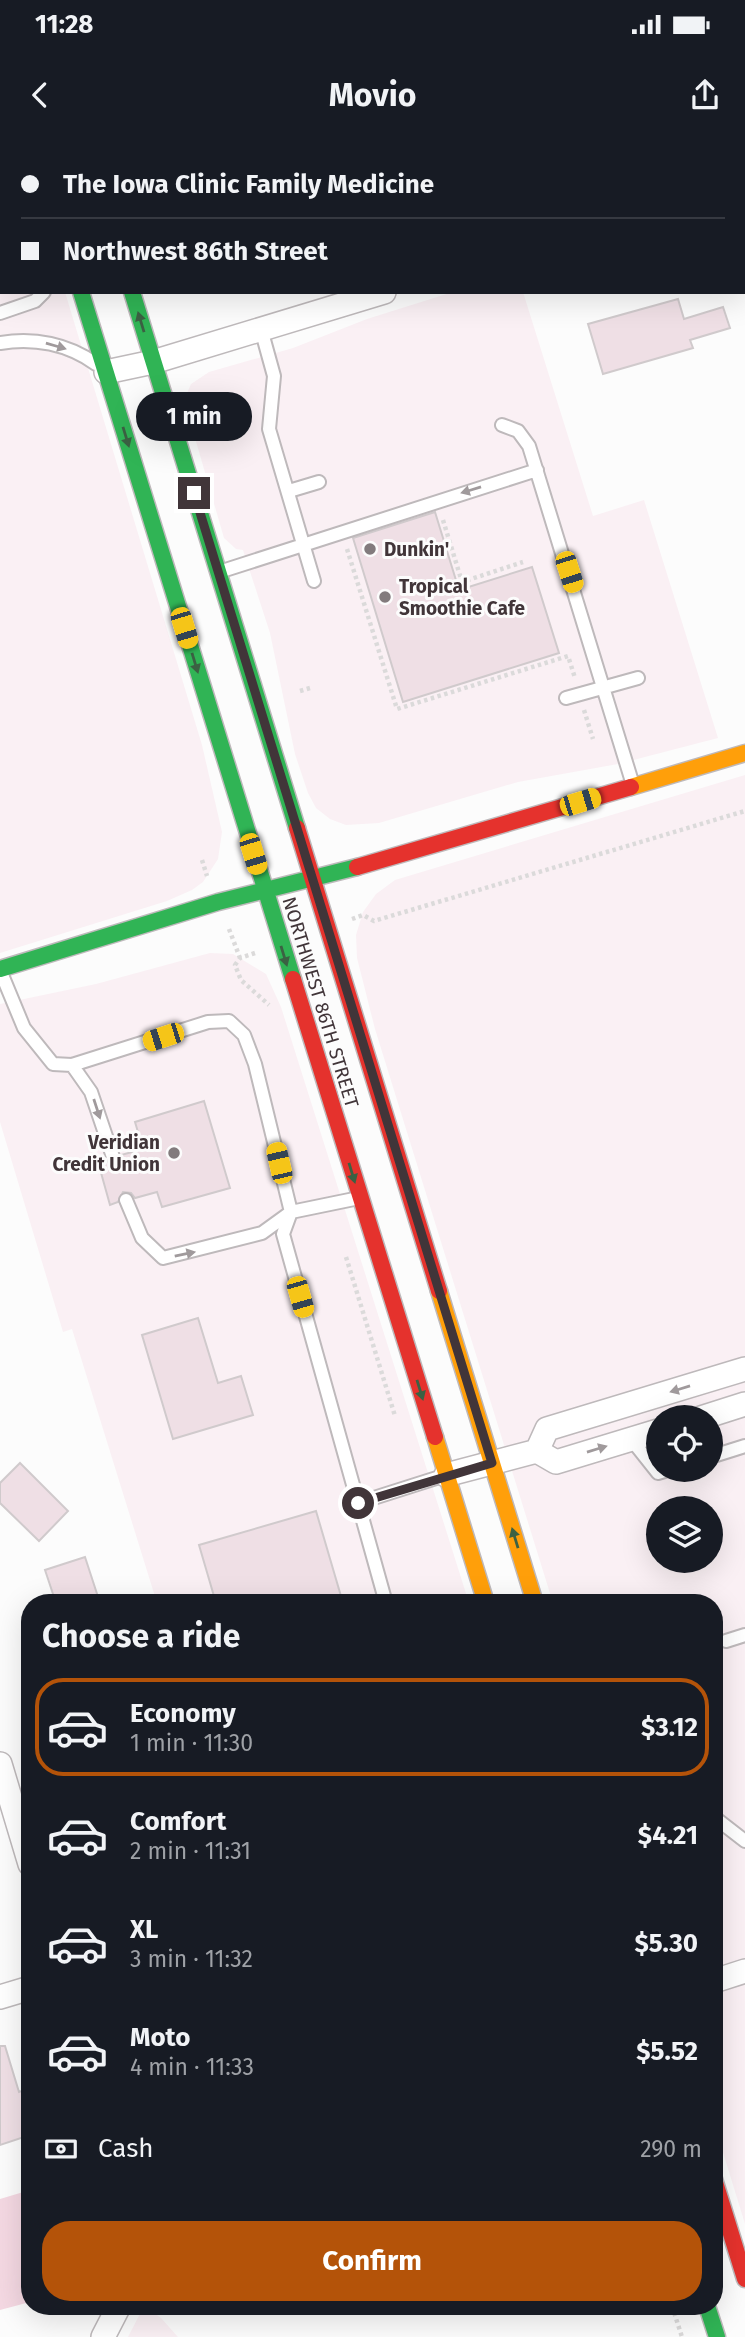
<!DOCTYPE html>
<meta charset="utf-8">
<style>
:root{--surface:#171b24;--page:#242831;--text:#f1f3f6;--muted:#9ea1a6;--line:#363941;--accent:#b45309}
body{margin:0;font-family:"Fira Sans",sans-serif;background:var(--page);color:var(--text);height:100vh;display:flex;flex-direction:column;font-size:26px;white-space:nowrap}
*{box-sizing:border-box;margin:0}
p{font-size:23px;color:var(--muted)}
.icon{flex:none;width:38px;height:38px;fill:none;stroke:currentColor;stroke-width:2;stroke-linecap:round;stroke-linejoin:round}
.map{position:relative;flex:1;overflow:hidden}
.panel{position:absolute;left:21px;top:1454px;width:702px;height:721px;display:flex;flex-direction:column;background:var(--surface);border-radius:28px;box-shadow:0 7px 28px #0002}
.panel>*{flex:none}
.banner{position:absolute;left:0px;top:0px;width:746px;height:154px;box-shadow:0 7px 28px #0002;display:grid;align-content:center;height:154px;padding:0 21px;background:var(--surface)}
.fabs{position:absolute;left:646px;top:1265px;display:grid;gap:14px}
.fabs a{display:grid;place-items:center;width:77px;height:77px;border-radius:50%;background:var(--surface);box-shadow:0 7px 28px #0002;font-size:35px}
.end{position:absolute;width:32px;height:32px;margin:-16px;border:9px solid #413539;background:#fff;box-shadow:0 0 0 4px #fff}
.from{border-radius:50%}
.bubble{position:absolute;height:49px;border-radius:24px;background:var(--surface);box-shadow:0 7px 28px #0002;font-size:23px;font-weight:700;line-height:49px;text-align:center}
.car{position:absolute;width:21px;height:42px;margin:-21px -10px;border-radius:9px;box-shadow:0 0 5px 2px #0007;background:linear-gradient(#f5c518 24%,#345 0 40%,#f5c518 0 76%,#345 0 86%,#f5c518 0)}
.banner b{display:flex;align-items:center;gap:24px;height:66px;font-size:26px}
.banner b+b{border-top:2px solid var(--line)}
.banner i{width:18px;height:18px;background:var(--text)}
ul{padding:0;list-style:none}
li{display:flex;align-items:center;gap:21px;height:98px;margin:0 14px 10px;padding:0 7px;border:4px solid transparent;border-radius:28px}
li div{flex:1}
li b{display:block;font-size:26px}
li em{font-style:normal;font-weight:700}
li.selected{border-color:var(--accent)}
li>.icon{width:63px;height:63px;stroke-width:1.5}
h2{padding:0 21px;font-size:32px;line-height:84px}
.pay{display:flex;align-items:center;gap:18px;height:77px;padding:0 21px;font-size:26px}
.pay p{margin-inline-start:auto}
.action{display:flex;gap:14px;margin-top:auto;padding:14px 21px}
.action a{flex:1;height:80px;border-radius:28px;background:var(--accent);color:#fff;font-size:28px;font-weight:700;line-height:80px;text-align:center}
.status{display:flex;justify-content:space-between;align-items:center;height:49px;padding:0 35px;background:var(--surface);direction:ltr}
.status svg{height:19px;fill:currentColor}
header{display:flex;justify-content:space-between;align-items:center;height:91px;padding:0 21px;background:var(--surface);font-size:32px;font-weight:700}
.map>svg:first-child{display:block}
.built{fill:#faf0f4;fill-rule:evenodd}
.green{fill:#f4d8e2}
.building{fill:#efdfe5;stroke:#d0cacc;stroke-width:2}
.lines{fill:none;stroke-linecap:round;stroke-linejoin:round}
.lane-casing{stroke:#beb9bb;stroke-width:16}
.street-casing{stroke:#beb9bb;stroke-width:26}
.fast-casing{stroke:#beb9bb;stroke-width:19}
.slow-casing{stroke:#beb9bb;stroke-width:19}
.jam-casing{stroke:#beb9bb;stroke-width:19}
.path{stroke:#dbdada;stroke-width:4.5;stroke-dasharray:3.5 3.5;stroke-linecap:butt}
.lane{stroke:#fff;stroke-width:12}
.street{stroke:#fff;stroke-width:23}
.fast{stroke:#30b455;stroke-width:16}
.slow{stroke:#ff9f0a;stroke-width:16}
.jam{stroke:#e5322d;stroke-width:16}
.oneway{fill:#3b6143}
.oneway2{fill:#a09a9c}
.route{stroke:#413539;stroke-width:9}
.poi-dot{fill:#827b7d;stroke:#fcfcfc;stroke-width:2.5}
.labels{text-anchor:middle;stroke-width:6;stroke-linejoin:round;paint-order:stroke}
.poi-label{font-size:19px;font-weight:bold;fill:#413539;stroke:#fcfcfc;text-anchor:start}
.street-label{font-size:19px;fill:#413539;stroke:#fcfcfc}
</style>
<div class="status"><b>11:28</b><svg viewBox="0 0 49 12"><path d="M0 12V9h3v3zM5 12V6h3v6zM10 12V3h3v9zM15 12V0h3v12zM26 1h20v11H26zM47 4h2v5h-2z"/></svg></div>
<header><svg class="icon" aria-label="back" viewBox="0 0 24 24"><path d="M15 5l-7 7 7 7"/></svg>Movio<svg class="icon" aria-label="share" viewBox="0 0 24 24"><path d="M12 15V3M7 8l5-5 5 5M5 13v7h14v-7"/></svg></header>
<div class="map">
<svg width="745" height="2197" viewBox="0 0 745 2197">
<rect width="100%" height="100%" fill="#fcfcfc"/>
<path class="built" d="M0,0L14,2H2V152H65L202,605L222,692L218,719L203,742L192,750L167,761L0,813Z
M453,152H523L593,376L644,360L718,598L618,624L518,642L379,683L346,685L330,679L316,668L308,653L295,614L270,493L243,410L236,409L224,398L184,260L191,244L209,232L293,208L367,179Z
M745,635V2084L714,1983V1463H553L375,889L357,818L356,795L363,772L376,754L395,740ZM658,1278H710V1330H658ZM658,1368H710V1421H658Z
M210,813L233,814L266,834L281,867L469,1463H157L72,1189L63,1192L0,982V864L96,844Z
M144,2166L161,2178L178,2197H128Z"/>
<path class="green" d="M30,2050V2162L0,2170V2059Z"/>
<path class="building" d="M678,159L684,179L723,167L730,188L690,200L693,208L603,234L588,184Z
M435,372L459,450L532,427L559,513L403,562L353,398Z
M204,961L230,1048L162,1067L157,1052L135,1058L131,1053L123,1052L118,1062L110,1065L98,1022L105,1020L115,1025L120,1022L121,1015L143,1009L135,982Z
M198,1178L218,1243L241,1236L253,1275L173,1299L142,1195Z
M20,1323L68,1371L39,1401L0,1363V1343Z
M316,1371L343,1463H216L199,1405Z
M85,1417L100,1463H56L45,1430Z
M0,1906H5L19,1952L30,1948V1995L0,2005Z"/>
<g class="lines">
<g class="lane-casing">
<path id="lane" d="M0,173L35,161L44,152
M261,189L274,236L269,289L314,441
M0,203C34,197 68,204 96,224
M502,285L518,291L529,306L633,645
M289,351L319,342
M219,432L537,330
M566,558L638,538
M0,830L24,888L53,924L72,925L208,882L229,881L244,895L255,924L291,1072L283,1094L386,1463
M72,925L91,952L113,1017
M126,1060L142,1098L163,1118L262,1093L291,1072L359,1058
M631,1299L658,1333L668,1330
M710,1317L745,1306
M358,1363L446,1335
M726,1501L745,1495
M714,1677L745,1701"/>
</g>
<g class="street-casing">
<path id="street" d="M744,42H745
M106,232L153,222L384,152
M701,1278L745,1264
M537,1311L547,1289L745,1229
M446,1335L537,1311L556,1322L658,1291
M0,1624L30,1724
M714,1841L745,1831
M0,1857L30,1848
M103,2197L119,2166"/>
</g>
<g class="fast-casing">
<path id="fast" d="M30,0V2
M86,0L87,2
M81,152L293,839
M132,152L297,688
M0,829L218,762L357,727
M707,2166L717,2197"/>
</g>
<g class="slow-casing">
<path id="slow" d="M631,647L745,613
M439,1151L535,1463
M435,1297L486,1463"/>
</g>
<g class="jam-casing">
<path id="jam" d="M297,688L439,1151
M357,727L631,647
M293,839L435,1297
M714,2039L745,2139"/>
</g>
<path class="path" d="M443,380L462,442L523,422
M347,409L397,569L568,516L575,538
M300,551L310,548
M584,570L593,599
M202,720L207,736
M352,779L363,775L374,781L745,671
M229,789L240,818
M255,813L240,818L235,825L241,840L269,865
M346,1117L395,1276
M672,2166L682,2197"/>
<use href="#lane" class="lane"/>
<use href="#street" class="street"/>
<use href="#fast" class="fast"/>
<use href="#slow" class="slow"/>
<use href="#jam" class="jam"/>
</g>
<defs><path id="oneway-solid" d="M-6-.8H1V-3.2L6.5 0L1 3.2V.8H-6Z" transform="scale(1.75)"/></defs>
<g class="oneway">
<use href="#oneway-solid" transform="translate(141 182) rotate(-107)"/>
<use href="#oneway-solid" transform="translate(126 297) rotate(73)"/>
<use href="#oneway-solid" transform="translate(195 523) rotate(73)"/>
<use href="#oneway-solid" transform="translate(284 816) rotate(73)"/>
<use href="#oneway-solid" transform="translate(352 1033) rotate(73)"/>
<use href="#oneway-solid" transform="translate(420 1250) rotate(73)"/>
<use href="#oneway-solid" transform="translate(515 1398) rotate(-107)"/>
</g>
<g class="oneway2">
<use href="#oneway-solid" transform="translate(56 206) rotate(16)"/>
<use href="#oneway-solid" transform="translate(471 350) rotate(163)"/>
<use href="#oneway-solid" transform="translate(97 969) rotate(72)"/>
<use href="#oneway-solid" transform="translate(185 1114) rotate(-12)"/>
<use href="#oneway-solid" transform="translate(680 1249) rotate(163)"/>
<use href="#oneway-solid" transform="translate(597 1309) rotate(-17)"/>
</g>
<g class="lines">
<path class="route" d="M194,353L492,1323L358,1363"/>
</g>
<g class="poi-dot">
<circle cx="370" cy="409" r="7"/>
<circle cx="385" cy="457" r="7"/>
<circle cx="174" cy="1013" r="7"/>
</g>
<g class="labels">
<g class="poi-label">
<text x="384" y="416">Dunkin'</text>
<text x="399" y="453">Tropical<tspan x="399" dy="22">Smoothie Cafe</tspan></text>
<text x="160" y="1009" text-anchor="end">Veridian<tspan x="160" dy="22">Credit Union</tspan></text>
</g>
<g class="street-label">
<text transform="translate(321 862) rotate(73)" y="7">NORTHWEST 86TH STREET</text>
</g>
</g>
</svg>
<div class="fabs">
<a><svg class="icon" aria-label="locate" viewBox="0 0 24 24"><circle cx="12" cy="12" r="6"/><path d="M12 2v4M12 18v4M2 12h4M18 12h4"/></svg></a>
<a><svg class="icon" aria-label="layers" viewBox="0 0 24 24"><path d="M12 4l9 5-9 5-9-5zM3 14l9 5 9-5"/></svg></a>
</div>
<i class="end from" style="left:358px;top:1363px"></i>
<i class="end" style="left:194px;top:353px"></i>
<div class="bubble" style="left:136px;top:252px;width:116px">1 min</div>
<i class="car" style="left:569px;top:432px;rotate:162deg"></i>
<i class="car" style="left:184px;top:488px;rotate:163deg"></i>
<i class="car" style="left:580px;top:662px;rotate:73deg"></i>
<i class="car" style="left:253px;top:714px;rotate:163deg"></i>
<i class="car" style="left:163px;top:897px;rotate:252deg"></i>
<i class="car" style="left:279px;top:1023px;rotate:347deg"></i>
<i class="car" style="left:300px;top:1157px;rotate:164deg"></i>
<div class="banner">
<b><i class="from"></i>The Iowa Clinic Family Medicine</b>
<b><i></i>Northwest 86th Street</b>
</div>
<section class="panel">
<h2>Choose a ride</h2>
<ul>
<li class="selected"><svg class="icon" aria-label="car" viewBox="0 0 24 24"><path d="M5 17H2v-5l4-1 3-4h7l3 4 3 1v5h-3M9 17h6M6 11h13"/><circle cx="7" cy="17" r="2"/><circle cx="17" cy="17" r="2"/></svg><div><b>Economy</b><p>1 min · 11:30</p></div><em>$3.12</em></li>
<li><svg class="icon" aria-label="car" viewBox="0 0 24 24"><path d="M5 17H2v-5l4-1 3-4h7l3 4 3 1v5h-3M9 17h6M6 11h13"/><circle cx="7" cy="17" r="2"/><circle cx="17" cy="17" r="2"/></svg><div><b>Comfort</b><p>2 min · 11:31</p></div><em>$4.21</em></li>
<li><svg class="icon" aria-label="car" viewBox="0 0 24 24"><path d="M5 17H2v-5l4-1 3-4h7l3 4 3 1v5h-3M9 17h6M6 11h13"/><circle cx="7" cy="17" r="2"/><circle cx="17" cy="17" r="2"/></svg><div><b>XL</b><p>3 min · 11:32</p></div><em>$5.30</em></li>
<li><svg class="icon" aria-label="car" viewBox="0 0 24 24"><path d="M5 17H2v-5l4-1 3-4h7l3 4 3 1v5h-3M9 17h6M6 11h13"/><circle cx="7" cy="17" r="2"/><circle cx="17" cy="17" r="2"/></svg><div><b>Moto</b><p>4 min · 11:33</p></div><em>$5.52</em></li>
</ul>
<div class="pay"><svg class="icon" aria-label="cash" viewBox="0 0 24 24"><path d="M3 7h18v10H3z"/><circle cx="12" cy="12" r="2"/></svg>Cash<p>290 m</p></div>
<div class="action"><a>Confirm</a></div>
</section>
</div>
